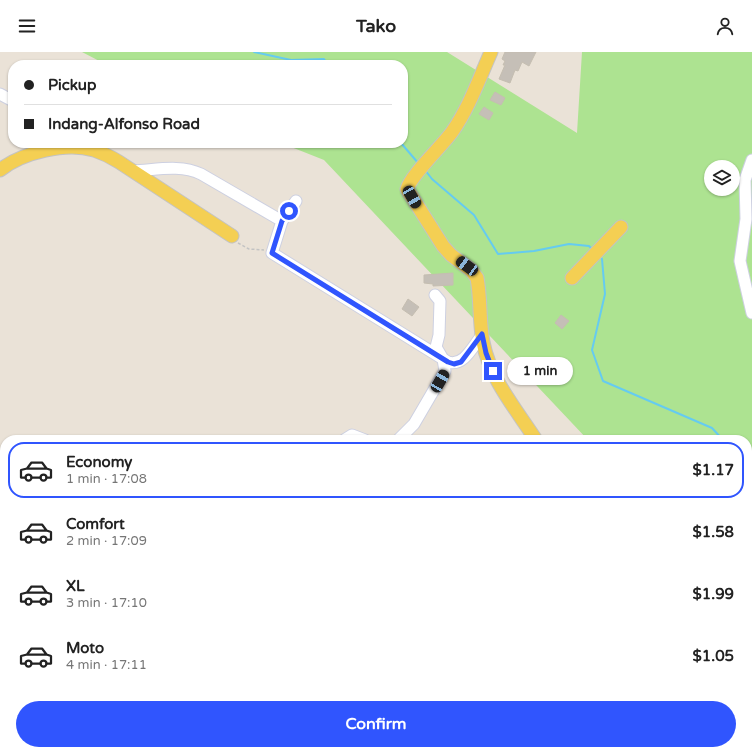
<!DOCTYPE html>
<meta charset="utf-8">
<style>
:root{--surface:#fff;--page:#f6f6f6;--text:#222;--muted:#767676;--line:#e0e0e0;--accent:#3055fe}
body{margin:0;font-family:"Varela Round",sans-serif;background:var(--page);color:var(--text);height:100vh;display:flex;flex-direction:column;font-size:15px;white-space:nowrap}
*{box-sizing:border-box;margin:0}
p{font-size:13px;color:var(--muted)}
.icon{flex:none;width:22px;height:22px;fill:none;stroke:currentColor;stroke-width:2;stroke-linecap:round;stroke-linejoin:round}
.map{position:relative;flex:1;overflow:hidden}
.details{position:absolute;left:0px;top:383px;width:752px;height:320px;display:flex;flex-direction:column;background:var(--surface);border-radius:16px 16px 0 0;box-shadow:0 1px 3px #0004}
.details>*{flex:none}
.guide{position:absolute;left:8px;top:8px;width:400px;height:88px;border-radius:16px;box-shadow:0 1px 3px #0004;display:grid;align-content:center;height:88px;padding:0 16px;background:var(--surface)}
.fabs{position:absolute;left:704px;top:108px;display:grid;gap:8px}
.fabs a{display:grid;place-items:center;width:36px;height:36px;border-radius:50%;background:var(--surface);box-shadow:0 1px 3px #0004;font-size:20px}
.end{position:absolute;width:18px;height:18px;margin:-9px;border:5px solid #3055fe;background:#fff;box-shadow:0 0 0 2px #fff}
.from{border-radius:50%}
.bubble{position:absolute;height:28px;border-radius:14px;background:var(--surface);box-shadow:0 1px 3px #0004;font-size:13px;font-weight:700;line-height:28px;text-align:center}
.car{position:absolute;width:12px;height:24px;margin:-12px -6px;border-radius:5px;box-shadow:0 0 3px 1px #0007;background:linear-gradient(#222 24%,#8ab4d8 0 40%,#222 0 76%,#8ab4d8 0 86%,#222 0)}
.guide b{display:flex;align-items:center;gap:14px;height:38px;font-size:15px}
.guide b+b{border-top:1px solid var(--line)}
.guide i{width:10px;height:10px;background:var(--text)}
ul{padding:7px 0 0;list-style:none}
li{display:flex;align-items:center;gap:12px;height:56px;margin:0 8px 6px;padding:0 8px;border:2px solid transparent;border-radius:16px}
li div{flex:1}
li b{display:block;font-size:15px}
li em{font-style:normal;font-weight:700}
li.current{border-color:var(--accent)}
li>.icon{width:36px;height:36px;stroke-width:1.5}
.primary-button{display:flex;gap:8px;margin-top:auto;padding:8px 16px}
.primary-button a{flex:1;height:46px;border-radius:24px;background:var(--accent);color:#fff;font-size:16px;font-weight:700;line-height:46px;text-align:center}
header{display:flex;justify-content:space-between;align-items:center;height:52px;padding:0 16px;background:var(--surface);font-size:18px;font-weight:700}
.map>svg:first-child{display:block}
.green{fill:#ade391;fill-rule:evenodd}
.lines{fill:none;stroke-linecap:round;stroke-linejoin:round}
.stream{stroke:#65cbf1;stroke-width:2}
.building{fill:#c5bfb7;stroke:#c5beb1}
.minor-casing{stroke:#cdd0e1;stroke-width:13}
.major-casing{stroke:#c3c3c3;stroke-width:15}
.path{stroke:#c3c3c3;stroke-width:1.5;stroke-dasharray:3 2;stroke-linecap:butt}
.minor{stroke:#fff;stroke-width:11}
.major{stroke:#f4cf53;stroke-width:13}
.route{stroke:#3055fe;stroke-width:5}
</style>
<header><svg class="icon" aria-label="menu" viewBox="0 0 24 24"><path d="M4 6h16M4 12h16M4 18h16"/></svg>Tako<svg class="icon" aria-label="person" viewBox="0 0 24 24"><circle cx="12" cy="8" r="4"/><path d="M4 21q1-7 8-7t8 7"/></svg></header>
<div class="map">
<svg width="752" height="703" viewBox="0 0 752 703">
<rect width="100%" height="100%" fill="#eae2d7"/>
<path class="green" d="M82,0H447L577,81L582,0H752V586L747,575V388H588L324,108L281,91H403V13H107ZM711,115H733V137H711Z"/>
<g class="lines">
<path class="stream" d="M254,0L291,8L324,7L328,13
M401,91L419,112
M425,118L432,127L474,163L498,202L534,199L569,192L589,194L593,198
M600,205L602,207L605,242L592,298L603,329L712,376L723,388
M747,413L752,418"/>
</g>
<path class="building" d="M505,0H536L529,14L522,10L518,19L515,18L510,31L499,27L505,13H503L505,9L502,7Z
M495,40L505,46L501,53L490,48Z
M484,55L493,61L489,68L479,62Z
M453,221V233L433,234V232L424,231V223Z
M408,247L419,255L412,264L402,257Z
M561,263L569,269L562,277L555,271Z"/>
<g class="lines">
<g class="minor-casing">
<path id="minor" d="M0,42L13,49
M752,108L745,128L746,167L740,209L752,261
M133,119C156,118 180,112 201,122L282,169
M296,149L282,169L272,201L448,310C464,315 473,294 482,283
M344,388L352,383L365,388
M398,388L414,372L445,319L443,307L436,295L439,283L440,249L435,243
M6,698L17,703
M407,703L411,698
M554,703L556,698"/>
</g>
<g class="major-casing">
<path id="major" d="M491,0C479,27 469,56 452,80C442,94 411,123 407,137L443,194L451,203L471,218L477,226C481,247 479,269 483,290C490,327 516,357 536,388
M0,118C23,100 66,90 94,98C103,101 111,105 119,110L232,184
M572,226L621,175
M444,698L454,703"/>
</g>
<path class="path" d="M238,191L249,197L264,198"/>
<use href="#minor" class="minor"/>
<use href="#major" class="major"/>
</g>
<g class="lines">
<path class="route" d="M289,159L282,169L272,201L448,310L454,312L461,310L482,282L486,301L493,319"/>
</g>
</svg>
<div class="fabs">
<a><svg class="icon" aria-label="layers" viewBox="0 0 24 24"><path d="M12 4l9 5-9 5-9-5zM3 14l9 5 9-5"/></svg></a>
</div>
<i class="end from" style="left:289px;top:159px"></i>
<i class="end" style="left:493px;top:319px"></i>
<div class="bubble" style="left:507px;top:305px;width:66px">1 min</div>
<i class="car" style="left:412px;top:145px;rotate:150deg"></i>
<i class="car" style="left:467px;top:214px;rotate:306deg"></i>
<i class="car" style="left:440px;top:329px;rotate:30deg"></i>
<div class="guide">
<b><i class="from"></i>Pickup</b>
<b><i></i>Indang-Alfonso Road</b>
</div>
<section class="details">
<ul>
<li class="current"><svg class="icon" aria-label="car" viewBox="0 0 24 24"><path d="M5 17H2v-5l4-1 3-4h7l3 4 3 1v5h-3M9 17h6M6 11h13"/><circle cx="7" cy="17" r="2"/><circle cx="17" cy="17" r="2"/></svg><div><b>Economy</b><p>1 min · 17:08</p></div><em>$1.17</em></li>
<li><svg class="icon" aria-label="car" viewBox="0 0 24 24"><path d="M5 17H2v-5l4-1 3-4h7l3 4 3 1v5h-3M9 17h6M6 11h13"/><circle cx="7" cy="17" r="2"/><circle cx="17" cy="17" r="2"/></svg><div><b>Comfort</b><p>2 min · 17:09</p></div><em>$1.58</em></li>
<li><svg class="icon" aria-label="car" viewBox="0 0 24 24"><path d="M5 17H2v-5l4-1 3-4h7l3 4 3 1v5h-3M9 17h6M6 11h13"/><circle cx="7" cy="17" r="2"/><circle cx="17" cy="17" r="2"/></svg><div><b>XL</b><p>3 min · 17:10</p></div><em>$1.99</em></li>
<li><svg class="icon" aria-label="car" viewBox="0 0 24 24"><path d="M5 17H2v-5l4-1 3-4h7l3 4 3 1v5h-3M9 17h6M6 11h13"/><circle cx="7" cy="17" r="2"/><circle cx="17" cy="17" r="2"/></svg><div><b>Moto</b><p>4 min · 17:11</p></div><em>$1.05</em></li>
</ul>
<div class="primary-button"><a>Confirm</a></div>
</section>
</div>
